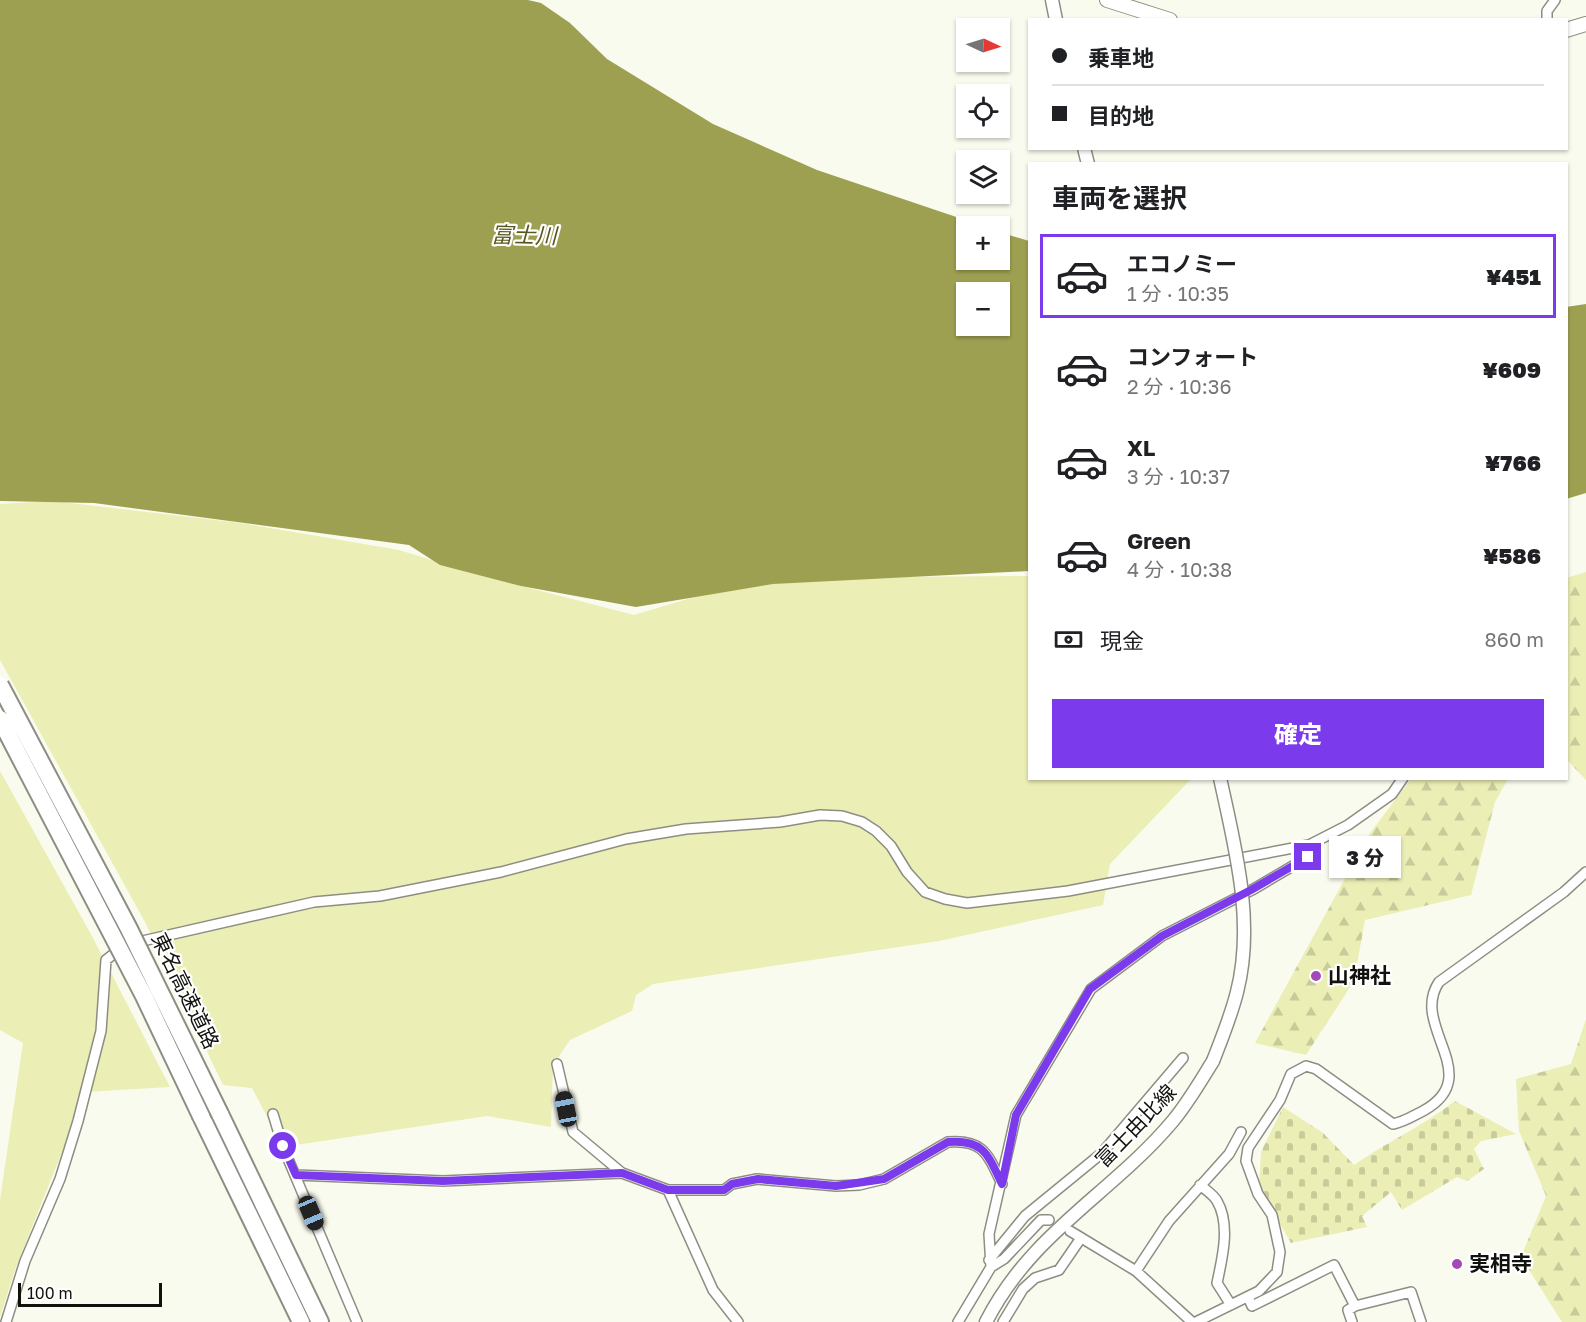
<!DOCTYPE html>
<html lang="ja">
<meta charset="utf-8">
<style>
:root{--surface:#fff;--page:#f2f2f2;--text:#202124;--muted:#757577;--line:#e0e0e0;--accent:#7c3aed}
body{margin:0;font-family:"Golos Text","Noto Sans JP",sans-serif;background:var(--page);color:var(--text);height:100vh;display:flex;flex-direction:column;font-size:22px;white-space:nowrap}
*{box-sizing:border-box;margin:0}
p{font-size:20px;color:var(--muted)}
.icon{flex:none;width:33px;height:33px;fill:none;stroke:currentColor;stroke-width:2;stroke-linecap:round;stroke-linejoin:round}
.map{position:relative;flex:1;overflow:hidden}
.panel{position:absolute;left:1028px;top:162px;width:540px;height:618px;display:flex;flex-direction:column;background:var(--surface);border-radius:0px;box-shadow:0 2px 4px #0004}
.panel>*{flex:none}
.top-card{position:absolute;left:1028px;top:18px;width:540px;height:132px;border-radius:0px;box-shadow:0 2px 4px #0004;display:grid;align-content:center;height:132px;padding:0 24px;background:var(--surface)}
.needle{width:39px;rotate:94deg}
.controls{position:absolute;left:956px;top:18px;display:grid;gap:12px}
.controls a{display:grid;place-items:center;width:54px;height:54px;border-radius:0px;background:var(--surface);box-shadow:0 2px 4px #0004;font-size:30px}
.scale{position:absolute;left:18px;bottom:15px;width:144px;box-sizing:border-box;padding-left:6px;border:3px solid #11120d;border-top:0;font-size:16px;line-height:21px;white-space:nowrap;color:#11120d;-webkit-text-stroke:4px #fff;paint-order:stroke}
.end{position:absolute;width:27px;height:27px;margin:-14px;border:8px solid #7c3aed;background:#fff;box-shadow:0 0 0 3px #fff}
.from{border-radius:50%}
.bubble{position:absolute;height:42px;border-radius:0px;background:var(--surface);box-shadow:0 2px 4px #0004;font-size:20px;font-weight:800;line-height:42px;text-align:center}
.car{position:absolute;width:18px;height:36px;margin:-18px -9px;border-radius:8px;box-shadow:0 0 4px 2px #0007;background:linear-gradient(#222 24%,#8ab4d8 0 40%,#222 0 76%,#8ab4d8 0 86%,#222 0)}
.top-card b{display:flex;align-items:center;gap:21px;height:57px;font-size:22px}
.top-card b+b{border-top:2px solid var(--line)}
.top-card i{width:15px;height:15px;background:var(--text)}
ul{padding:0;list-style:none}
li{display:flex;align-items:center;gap:18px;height:84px;margin:0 12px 9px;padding:0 12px;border:3px solid transparent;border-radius:0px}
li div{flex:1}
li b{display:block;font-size:22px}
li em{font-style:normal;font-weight:800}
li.on{border-color:var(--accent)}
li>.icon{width:54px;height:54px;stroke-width:1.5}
h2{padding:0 24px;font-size:27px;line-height:72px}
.pay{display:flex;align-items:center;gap:15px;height:66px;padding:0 24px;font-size:22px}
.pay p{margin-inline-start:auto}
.cta{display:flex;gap:12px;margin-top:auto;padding:12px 24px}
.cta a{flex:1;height:69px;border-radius:0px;background:var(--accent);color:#fff;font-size:24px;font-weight:800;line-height:69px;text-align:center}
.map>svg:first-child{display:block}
.green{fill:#ebeeb5}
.forest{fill:url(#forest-firs)}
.cemetery{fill:url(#cemetery-stones)}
.water{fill:#9ea051;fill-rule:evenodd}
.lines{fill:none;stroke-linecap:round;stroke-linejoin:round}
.minor-casing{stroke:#8d8e83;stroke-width:12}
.secondary-casing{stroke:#8d8e83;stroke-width:15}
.primary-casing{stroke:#8d8e83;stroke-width:16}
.motorway-casing{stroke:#8d8e83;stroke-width:20}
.minor{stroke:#fff;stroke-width:9}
.secondary{stroke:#fff;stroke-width:12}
.primary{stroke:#fff;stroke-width:14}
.motorway{stroke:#fff;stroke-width:16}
.secondary-bridge-casing{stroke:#8d8e83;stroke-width:15;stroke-linecap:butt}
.motorway-bridge-casing{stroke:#8d8e83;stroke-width:20;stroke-linecap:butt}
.secondary-bridge{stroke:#fff;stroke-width:12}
.motorway-bridge{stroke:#fff;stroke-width:16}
.route{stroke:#7c3aed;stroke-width:8}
.poi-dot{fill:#a34ab6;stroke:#fff;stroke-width:2}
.labels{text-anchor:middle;stroke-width:4.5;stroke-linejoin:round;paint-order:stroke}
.poi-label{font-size:21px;font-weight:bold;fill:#11120d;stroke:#fff;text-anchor:start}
.street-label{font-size:21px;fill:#11120d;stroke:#fff}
.water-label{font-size:22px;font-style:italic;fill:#56571d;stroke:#fff}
</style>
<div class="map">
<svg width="1586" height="1322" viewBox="0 0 1586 1322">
<defs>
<pattern id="forest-firs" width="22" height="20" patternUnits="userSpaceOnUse" patternTransform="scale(1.5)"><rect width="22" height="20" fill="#ebeeb5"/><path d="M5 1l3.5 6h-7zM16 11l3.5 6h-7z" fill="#c8cb9a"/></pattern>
<pattern id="cemetery-stones" width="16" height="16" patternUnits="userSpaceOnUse" patternTransform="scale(1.5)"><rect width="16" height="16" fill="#ebeeb5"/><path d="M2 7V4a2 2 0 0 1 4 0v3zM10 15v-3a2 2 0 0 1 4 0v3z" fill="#c8cb9a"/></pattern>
</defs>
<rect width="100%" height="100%" fill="#fafbef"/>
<path class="green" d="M53,501L241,523L399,550L483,576L634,615L758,578L1029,576V778L1191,779L1110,864L1103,905L939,941L653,984L636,995L632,1011L570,1040L553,1065L551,1127L487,1116L283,1147L252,1088L223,1085L145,922L0,660V504Z
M0,771L93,938L170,1087L86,1092L16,1267L0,1317V1200L23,1043L0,1030Z"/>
<path class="forest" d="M1586,572V780L1566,759V578Z
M1411,779H1508L1495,802L1471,895L1365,920L1354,981L1306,1055L1255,1043L1370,833Z
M1586,1019V1322H1562L1521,1257L1546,1196L1519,1131L1516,1079L1571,1064Z"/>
<path class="cemetery" d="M1455,1101L1516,1134L1481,1141L1474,1149L1484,1169L1467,1181L1457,1177L1402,1210L1391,1192L1362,1216L1367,1227L1291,1243L1259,1187L1261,1152L1283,1107L1323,1133L1354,1165C1387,1142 1423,1126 1455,1101Z"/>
<path class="water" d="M0,0H528L541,3L570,23L607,59L713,124L817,170L983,226H966V260H999V232L1029,241V571L773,584L636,607L521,586L440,565L409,545L94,503L0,501ZM966,292H999V326H966Z
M1586,304V493L1566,499V307Z"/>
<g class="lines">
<g class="minor-casing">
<path id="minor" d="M1547,20V11L1555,0
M557,1064L573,1132L622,1173L668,1190H724L732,1184L757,1179L836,1186L859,1185L884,1179L948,1142C984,1139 988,1155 1002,1184
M273,1114L283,1147L357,1322
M296,1175L443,1181L622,1173
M1200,1185C1206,1190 1214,1195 1217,1201C1231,1225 1222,1259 1217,1283L1231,1305
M668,1190L713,1290L738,1322
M1070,1231L1136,1271L1192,1322
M989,1260L1025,1216L1102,1153L1183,1058
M991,1267L989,1234L1016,1115L1091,989L1162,936L1252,890L1308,857L1309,845
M1136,1271L1169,1221L1229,1154L1241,1132
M1248,1297L1252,1306L1334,1265L1355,1306L1411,1292L1421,1322
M6,1322L25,1261L60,1179L78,1121L101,1031L106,960L125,945L314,902L380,896L501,872L626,839L686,829L780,822L820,815L842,816L862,822L876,831L891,846L907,872L925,892L945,899L967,903L1068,891L1309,845L1348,825L1392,794L1403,778
M958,1322L991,1267L1004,1259L1041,1220H1049
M1003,1322L1023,1289L1035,1278L1059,1270L1081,1238
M1196,1322L1259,1291L1277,1272L1280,1252L1272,1215L1258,1194L1246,1161L1248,1148L1280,1100L1291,1074L1306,1066L1316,1069L1393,1124C1404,1122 1413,1116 1423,1111C1487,1076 1409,1026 1439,982L1564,892L1586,872
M1352,1322L1348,1310L1355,1306"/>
</g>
<g class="secondary-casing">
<path id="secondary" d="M1052,0L1056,20
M1084,148L1088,164
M986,1322C1031,1233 1111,1194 1172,1122C1188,1103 1200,1082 1213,1061"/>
</g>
<g class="primary-casing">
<path id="primary" d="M1107,0L1170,20
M1566,30L1586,24"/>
</g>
<g class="motorway-casing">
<path id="motorway" d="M220,1114L320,1322
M201,1116L301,1322"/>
</g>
<use href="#minor" class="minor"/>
<use href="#secondary" class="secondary"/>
<use href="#primary" class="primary"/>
<use href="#motorway" class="motorway"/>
<g class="secondary-bridge-casing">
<path id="secondary-bridge" d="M1213,1061C1222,1038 1231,1016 1237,992C1255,922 1235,847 1220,778"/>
</g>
<g class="motorway-bridge-casing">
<path id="motorway-bridge" d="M0,685L128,927L220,1114
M0,719L144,996L201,1116"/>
</g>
<use href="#secondary-bridge" class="secondary-bridge"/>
<use href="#motorway-bridge" class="motorway-bridge"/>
</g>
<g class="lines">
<path class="route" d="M283,1146L296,1175L443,1181L622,1173L668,1190H724L732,1184L758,1179L836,1186L884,1179L948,1142C984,1139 988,1155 1002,1184L1016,1115L1090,989L1162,936L1251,890L1308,857"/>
</g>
<g class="poi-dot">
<circle cx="1316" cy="976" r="6"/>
<circle cx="1457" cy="1264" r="6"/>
</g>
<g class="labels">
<g class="poi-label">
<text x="1328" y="983">山神社</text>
<text x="1469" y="1271">実相寺</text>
</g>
<g class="street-label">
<text transform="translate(185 991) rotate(64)" y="7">東名高速道路</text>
<text transform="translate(1136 1126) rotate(-46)" y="7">富士由比線</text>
</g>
<g class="water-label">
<text transform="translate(524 235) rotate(1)" y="8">富士川</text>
</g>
</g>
</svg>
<div class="controls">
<a><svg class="needle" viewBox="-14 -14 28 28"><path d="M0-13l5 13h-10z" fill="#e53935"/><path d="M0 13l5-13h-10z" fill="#757577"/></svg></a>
<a><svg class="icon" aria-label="locate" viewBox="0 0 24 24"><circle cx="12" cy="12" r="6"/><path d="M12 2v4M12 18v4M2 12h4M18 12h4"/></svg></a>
<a><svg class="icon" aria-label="layers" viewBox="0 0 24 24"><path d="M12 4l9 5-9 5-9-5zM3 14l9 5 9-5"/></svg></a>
<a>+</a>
<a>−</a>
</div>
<div class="scale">100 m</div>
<i class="end from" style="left:283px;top:1146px"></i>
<i class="end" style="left:1308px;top:857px"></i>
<div class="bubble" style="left:1329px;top:836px;width:72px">3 分</div>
<i class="car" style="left:566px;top:1109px;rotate:349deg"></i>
<i class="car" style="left:311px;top:1213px;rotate:157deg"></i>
<div class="top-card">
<b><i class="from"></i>乗車地</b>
<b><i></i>目的地</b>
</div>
<section class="panel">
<h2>車両を選択</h2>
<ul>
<li class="on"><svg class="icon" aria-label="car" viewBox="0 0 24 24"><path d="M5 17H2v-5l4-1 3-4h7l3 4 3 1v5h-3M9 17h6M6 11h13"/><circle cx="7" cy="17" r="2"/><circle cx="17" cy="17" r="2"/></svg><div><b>エコノミー</b><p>1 分 · 10:35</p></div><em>¥451</em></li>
<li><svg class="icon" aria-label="car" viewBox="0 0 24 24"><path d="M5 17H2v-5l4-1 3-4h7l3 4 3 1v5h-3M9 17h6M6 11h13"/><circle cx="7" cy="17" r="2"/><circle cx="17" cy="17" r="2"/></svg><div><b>コンフォート</b><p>2 分 · 10:36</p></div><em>¥609</em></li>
<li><svg class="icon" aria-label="car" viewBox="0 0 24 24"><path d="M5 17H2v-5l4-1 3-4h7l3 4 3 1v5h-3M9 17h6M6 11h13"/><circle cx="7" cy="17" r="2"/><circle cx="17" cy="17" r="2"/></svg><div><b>XL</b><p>3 分 · 10:37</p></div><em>¥766</em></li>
<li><svg class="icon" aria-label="car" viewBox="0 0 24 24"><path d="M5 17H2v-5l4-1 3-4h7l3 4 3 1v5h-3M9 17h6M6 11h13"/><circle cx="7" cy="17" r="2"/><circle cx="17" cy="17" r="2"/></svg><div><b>Green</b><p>4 分 · 10:38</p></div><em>¥586</em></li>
</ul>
<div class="pay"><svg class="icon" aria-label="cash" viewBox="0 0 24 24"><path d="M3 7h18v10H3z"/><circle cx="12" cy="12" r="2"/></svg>現金<p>860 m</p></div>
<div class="cta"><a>確定</a></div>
</section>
</div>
